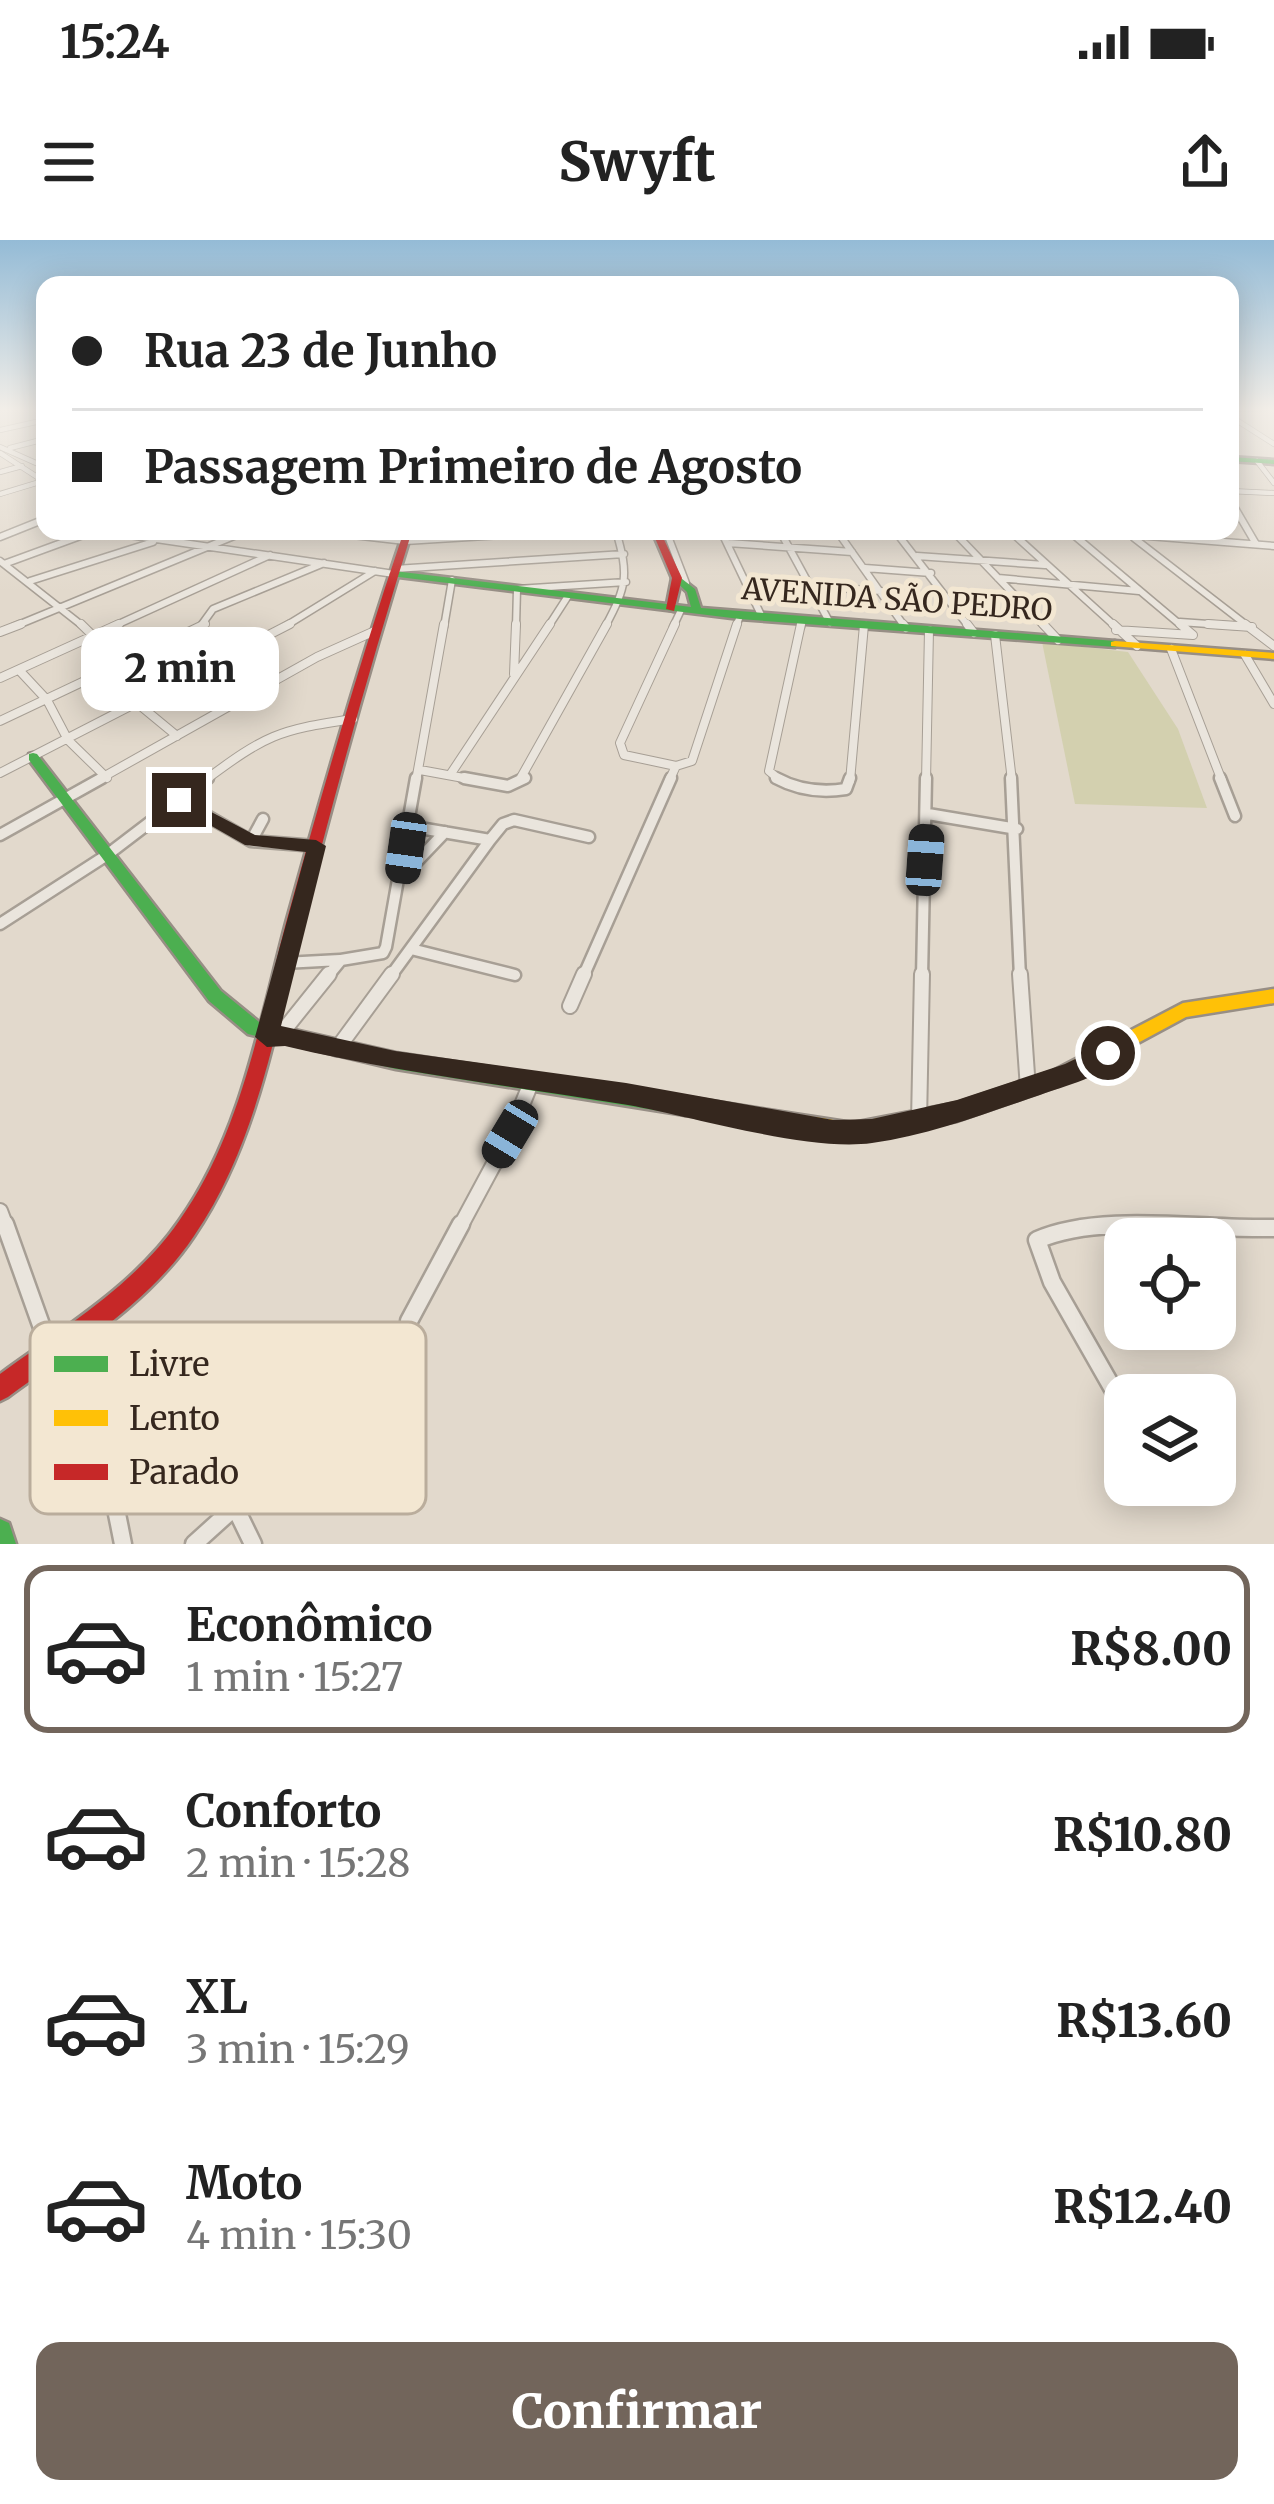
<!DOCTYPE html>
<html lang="pt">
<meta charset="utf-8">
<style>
:root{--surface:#fff;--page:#f2f2f2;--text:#222;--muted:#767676;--line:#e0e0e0;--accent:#72655b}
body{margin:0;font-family:Merriweather,serif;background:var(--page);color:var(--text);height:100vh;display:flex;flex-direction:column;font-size:45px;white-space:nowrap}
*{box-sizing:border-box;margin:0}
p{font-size:39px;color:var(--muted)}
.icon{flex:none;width:66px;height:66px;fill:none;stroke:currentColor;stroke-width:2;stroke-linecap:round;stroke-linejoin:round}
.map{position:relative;height:1304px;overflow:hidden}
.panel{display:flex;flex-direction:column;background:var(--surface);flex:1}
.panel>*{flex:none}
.banner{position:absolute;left:36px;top:36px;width:1203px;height:264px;border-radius:24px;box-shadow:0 6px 30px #0003;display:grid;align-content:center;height:264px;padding:0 36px;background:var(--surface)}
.buttons{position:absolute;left:1104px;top:978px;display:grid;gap:24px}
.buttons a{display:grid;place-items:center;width:132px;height:132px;border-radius:24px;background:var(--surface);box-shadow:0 6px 30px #0003;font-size:60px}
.end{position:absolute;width:54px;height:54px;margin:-27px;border:15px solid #35271e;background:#fff;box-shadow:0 0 0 6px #fff}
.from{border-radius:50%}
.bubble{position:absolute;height:84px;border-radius:24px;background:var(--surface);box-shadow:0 6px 30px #0003;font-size:39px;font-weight:800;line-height:84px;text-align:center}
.car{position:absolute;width:36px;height:72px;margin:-36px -18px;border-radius:15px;box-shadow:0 0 9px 3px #0007;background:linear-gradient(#222 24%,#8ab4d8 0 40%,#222 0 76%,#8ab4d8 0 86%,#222 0)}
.banner b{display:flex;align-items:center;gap:42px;height:114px;font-size:45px}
.banner b+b{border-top:3px solid var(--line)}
.banner i{width:30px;height:30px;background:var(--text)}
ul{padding:21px 0 0;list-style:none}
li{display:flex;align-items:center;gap:36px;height:168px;margin:0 24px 18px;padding:0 12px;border:6px solid transparent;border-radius:24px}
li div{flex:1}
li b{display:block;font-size:45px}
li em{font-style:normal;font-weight:800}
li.selected{border-color:var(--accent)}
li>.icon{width:108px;height:108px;stroke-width:1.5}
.button{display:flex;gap:24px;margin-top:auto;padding:24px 36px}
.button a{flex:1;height:138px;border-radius:24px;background:var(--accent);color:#fff;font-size:48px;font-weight:800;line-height:138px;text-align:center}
.status{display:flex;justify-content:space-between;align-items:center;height:84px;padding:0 60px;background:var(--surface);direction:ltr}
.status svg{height:33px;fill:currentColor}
header{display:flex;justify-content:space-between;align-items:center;height:156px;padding:0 36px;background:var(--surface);font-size:54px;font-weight:800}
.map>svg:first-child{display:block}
.green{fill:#d3d0af}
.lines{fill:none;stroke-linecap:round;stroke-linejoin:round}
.stream{stroke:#b7c6bb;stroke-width:3}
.street-far5-casing{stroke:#a79f95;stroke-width:6}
.street-far4-casing{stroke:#a79f95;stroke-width:9}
.street-far3-casing{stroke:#a79f95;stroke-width:10}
.street-far2-casing{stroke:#a79f95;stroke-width:15}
.street-far1-casing{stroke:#a79f95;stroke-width:18}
.street-casing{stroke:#a79f95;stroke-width:21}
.fast-casing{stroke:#978e85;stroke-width:5}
.slow-casing{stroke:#978e85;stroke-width:5}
.jam-casing{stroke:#978e85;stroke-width:5}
.street-far5{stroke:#eae5dd;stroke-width:4.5}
.street-far4{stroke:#eae5dd;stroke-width:6}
.street-far3{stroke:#eae5dd;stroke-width:8}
.street-far2{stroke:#eae5dd;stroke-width:10}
.street-far1{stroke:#eae5dd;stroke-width:14}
.street{stroke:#eae5dd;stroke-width:16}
.fast{fill:#4caf50;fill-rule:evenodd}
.slow{fill:#ffc107;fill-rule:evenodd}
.jam{fill:#c62828;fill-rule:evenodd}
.route{fill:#35271e}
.labels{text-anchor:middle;stroke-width:10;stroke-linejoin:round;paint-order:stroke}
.far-street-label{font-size:30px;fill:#35271e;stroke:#f3e7d2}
.key{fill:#f3e7d2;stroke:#baad9c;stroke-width:3}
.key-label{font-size:33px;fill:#35271e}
</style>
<div class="status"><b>15:24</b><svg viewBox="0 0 49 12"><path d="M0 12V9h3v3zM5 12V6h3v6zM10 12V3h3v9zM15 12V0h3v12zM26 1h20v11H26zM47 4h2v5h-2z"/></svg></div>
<header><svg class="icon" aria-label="menu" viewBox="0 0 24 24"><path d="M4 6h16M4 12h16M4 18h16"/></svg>Swyft<svg class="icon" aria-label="share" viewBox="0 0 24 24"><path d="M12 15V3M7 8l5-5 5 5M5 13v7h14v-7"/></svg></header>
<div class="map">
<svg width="1274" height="1304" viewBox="0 0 1274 1304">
<rect width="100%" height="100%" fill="#e2d9cc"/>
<path class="green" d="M1042,402L1128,412L1178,489L1207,568L1075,564Z"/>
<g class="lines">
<path class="stream" d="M1230,171L1268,170"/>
<g class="street-far5-casing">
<path id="street-far5" d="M1230,176L1274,204
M0,190L45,180
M0,207L45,227
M10,208L45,199
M0,213L45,242
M1257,221L1274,243
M0,232L22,226
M1230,251L1274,253
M0,254L43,241
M1230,260L1234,266"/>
</g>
<g class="street-far4-casing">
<path id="street-far4" d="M1232,263L1256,304
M102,291L394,334
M318,291L405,301L565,291
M666,291L686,343
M721,291L762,377
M780,291L830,383
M837,291L905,387
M895,291L969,387
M953,291L1045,387
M1010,291L1116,387
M1069,291L1183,387
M1084,291L1274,306
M0,297L45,279
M1134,298L1249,387
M728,303L852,312
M917,316L1045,325
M0,321L84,387
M4,324L94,291
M865,328L931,333
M395,329L624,314
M998,338L1139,351
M30,341L153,302
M810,346L881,351
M1180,382L1251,387
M13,387L246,291
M112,387L270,315
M200,387L213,369L324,323
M284,387L375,331
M444,387L452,340
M516,387L517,349L626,342
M548,387L568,356
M605,387C627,346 629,335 616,291
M673,387L681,370
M736,387L740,376
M801,387L802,381"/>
</g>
<g class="street-far3-casing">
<path id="street-far3" d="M81,384L153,455
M675,384L620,503L624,515L676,526L692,521L737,384
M903,384L906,388
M967,384L974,393
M1043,384L1058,400
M1113,384L1137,406
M1208,384L1252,387
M1245,384L1274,406
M1116,390L1193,395L1180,384
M0,392L21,384
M995,395L1012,541
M1171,409L1222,541
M1245,415L1274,464
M19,430L47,460L68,500L107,538
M514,434L516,384
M0,438L119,384
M137,463L177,496
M0,481L205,384
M420,530L480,541
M0,533L290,384
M450,535L550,384
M96,541L317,417L377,390
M204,541C266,495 277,490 353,479
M416,541L444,384
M519,541L607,384
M669,541L676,526
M781,541L769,531L801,384
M850,541L864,385
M926,541L929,390"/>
</g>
<g class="street-far2-casing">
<path id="street-far2" d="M464,538L508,546L525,538
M776,538C798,550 821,553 846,549L850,538
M1011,538L1020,737
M1220,538L1235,576
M179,560L251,601L316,606
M928,574L1017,589
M0,595L102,538
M490,600L503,584L514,580L589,597
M251,601L263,579
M402,637L445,592
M0,684L107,615L208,538
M411,709L515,735
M284,723L340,720
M327,737L341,720L383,713L386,707L416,538
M390,737L490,600L408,586
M583,737L671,538
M922,737L926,538"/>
</g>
<g class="street-far1-casing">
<path id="street-far1" d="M1020,734L1028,849
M570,766L584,734
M280,795L329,734
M337,809L392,734
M919,881L922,734
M0,971L6,987
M460,987L510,894L531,843
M1082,987H1162"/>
</g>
<g class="street-casing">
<path id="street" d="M5,984L50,1110C97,1159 110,1239 123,1304
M409,1081L461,984
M1125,1170L1052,1042L1037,1000C1101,972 1203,990 1274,988
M235,1267L253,1304
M194,1304L360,1154"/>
</g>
<g class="fast-casing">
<path id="fast" d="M1230,217L1274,220V224L1230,221Z
M394,331L691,367L687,352L672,338L677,335L695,349L701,368L1115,401L1120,404L1115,407L740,379L391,336L389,334Z
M33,513L37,514L221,751L259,782L396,813L685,857L692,860L694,866L692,872L685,875L396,829L248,794L209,761L29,520V514Z
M0,1279L9,1283L16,1304H0Z"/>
</g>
<g class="slow-casing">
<path id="slow" d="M1115,401L1274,413V419L1111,406V402Z
M1274,749V763L1186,777L1058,846L957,881L853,901L685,875L678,872L676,866L678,860L685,857L853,883L957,863L1053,831L1183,763Z"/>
</g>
<g class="jam-casing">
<path id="jam" d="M404,291H412C372,419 336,548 303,678C276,787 258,902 194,996C148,1065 73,1109 8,1157L0,1161V1134C63,1088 134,1046 179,981C241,894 259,785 286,683C322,552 360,420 404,291Z
M652,291H660L682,338L674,371L666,369L672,338Z"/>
</g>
<use href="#street-far5" class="street-far5"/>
<use href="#street-far4" class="street-far4"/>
<use href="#street-far3" class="street-far3"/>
<use href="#street-far2" class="street-far2"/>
<use href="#street-far1" class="street-far1"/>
<use href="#street" class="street"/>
<use href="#fast" class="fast"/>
<use href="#slow" class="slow"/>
<use href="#jam" class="jam"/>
</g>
<linearGradient id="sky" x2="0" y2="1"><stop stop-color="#94bbd6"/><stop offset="0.48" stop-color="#f2eee8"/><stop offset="1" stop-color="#f2eee8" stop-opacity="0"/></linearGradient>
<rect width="1274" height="352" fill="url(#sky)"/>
<path class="route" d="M179,555L255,595L316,600L326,606L281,786L395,811L626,843L833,880L872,879L957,860L1065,824L1108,803L1120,813C1106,837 1064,846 1040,855C986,873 930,895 872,903C809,912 695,877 628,865C513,846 399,833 285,806L267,807L255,797L306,612L245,605L173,564V556Z"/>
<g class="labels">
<g class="far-street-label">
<text transform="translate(897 360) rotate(4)" y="10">AVENIDA SÃO PEDRO</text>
</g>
</g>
<rect x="30" y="1082" width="396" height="192" rx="18" class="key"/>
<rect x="54" y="1116" width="54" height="16" fill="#4caf50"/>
<rect x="54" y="1170" width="54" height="16" fill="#ffc107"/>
<rect x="54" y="1224" width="54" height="16" fill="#c62828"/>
<g class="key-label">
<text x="129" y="1136">Livre</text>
<text x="129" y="1190">Lento</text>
<text x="129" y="1244">Parado</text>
</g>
</svg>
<div class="buttons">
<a><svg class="icon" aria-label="locate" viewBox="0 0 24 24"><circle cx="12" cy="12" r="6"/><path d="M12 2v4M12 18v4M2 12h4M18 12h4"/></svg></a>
<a><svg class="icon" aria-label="layers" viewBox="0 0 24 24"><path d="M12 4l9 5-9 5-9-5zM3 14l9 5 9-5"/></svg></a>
</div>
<i class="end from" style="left:1108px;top:813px"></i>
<i class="end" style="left:179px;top:560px"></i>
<div class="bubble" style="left:81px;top:387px;width:198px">2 min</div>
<i class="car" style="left:406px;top:608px;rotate:188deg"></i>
<i class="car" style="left:925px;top:620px;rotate:4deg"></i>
<i class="car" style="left:510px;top:894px;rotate:211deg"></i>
<div class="banner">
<b><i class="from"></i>Rua 23 de Junho</b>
<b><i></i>Passagem Primeiro de Agosto</b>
</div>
</div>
<section class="panel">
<ul>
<li class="selected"><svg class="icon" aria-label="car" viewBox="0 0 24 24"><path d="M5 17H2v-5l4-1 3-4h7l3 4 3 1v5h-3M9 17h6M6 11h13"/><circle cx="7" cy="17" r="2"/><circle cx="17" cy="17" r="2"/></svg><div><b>Econômico</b><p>1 min · 15:27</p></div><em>R$8.00</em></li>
<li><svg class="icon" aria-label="car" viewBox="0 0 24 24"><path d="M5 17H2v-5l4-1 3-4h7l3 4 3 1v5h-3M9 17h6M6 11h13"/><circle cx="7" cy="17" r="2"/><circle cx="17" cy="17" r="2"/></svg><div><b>Conforto</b><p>2 min · 15:28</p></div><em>R$10.80</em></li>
<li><svg class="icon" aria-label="car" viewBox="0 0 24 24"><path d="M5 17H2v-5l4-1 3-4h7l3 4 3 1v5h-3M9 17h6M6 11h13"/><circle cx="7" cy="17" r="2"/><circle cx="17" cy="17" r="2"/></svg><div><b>XL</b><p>3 min · 15:29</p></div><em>R$13.60</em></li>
<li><svg class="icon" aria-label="car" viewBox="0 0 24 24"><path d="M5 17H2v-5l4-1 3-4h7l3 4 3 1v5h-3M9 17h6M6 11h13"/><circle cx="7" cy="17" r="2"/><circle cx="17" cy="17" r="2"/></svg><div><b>Moto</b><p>4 min · 15:30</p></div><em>R$12.40</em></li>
</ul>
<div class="button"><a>Confirmar</a></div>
</section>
